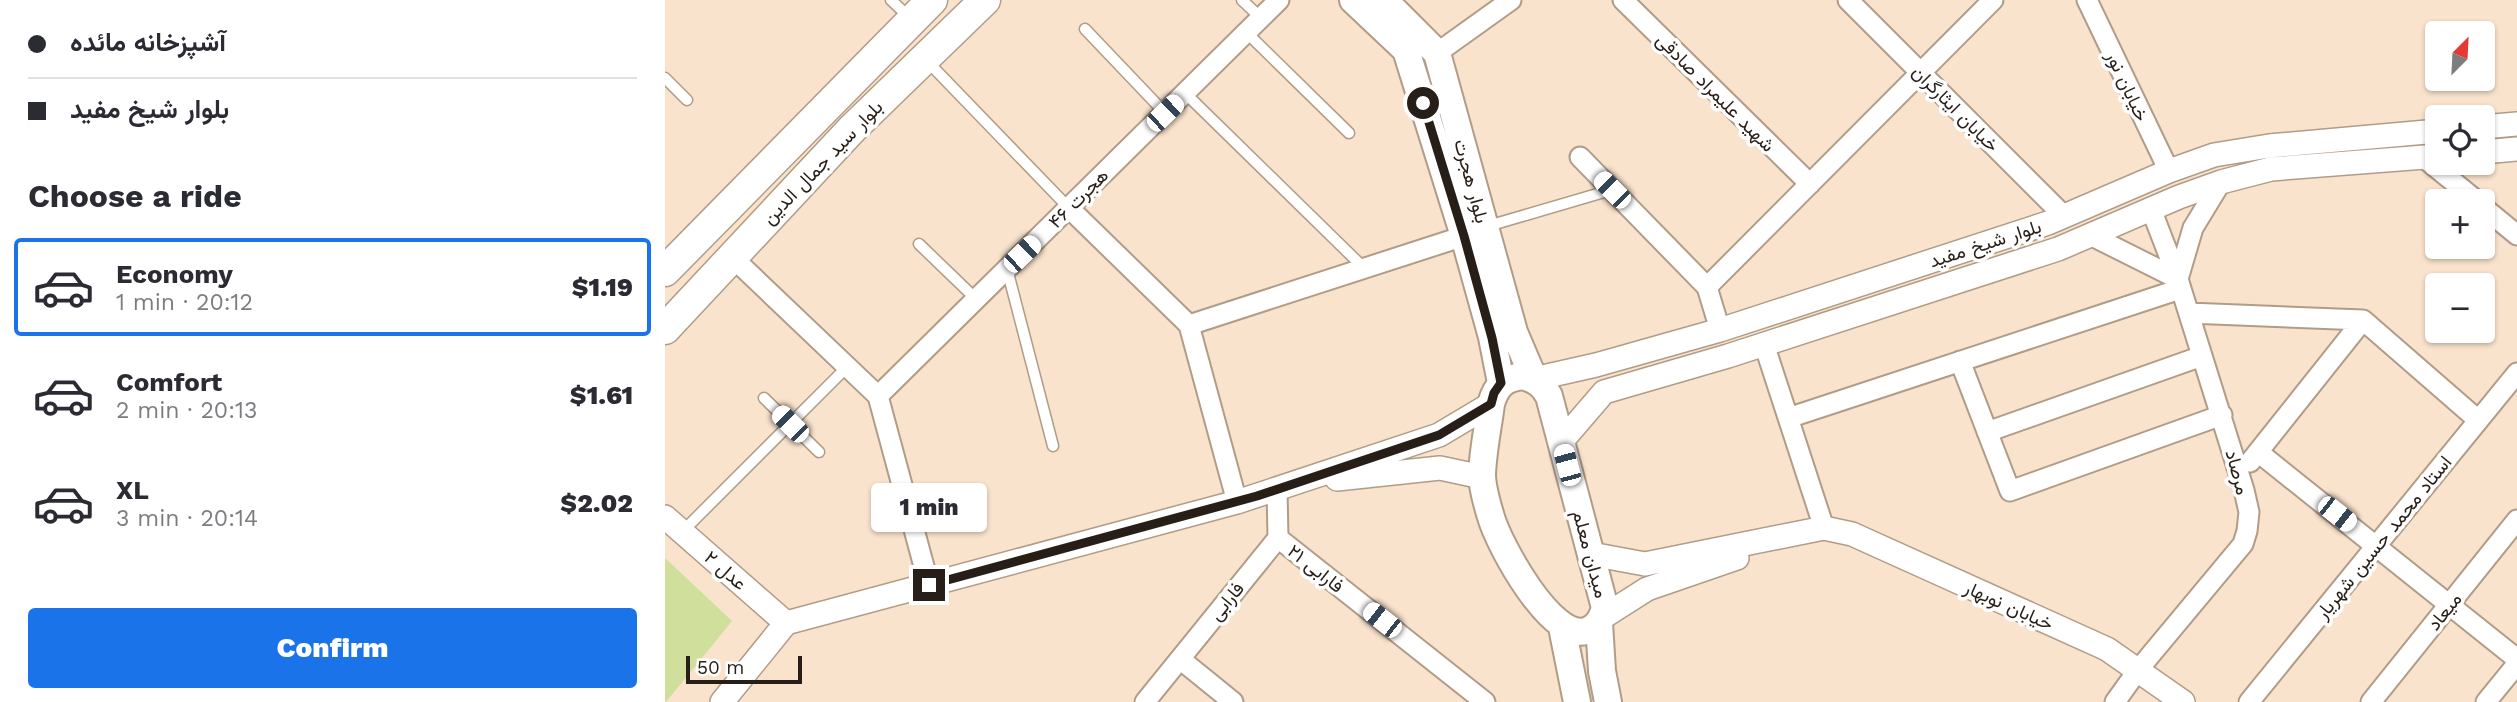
<!DOCTYPE html>
<meta charset="utf-8">
<style>
:root{--surface:#fff;--page:#f2f2f3;--text:#2b2b33;--muted:#7c7c81;--line:#e1e1e2;--accent:#1a73e8}
body{margin:0;font-family:"Work Sans",Vazirmatn,sans-serif;background:var(--page);color:var(--text);height:100vh;display:flex;flex-direction:column;font-size:26px;white-space:nowrap}
*{box-sizing:border-box;margin:0}
p{font-size:23px;color:var(--muted)}
.icon{flex:none;width:38px;height:38px;fill:none;stroke:currentColor;stroke-width:2;stroke-linecap:round;stroke-linejoin:round}
.map{position:relative;flex:1;overflow:hidden}
.panel{display:flex;flex-direction:column;background:var(--surface);width:665px}
.panel>*{flex:none}
.top-card{display:grid;align-content:center;height:154px;padding:0 28px;background:var(--surface)}
.needle{width:46px;rotate:24deg}
.fabs{position:absolute;left:1760px;top:21px;display:grid;gap:14px}
.fabs a{display:grid;place-items:center;width:70px;height:70px;border-radius:7px;background:var(--surface);box-shadow:0 2px 5px #0004;font-size:35px}
.scale{position:absolute;left:21px;bottom:18px;width:116px;box-sizing:border-box;padding-left:7px;border:4px solid #271f17;border-top:0;font-size:19px;line-height:24px;white-space:nowrap;color:#271f17;-webkit-text-stroke:5px #fff;paint-order:stroke}
.end{position:absolute;width:32px;height:32px;margin:-16px;border:9px solid #271f17;background:#fff;box-shadow:0 0 0 4px #fff}
.from{border-radius:50%}
.bubble{position:absolute;height:49px;border-radius:7px;background:var(--surface);box-shadow:0 2px 5px #0004;font-size:23px;font-weight:800;line-height:49px;text-align:center}
.car{position:absolute;width:21px;height:42px;margin:-21px -10px;border-radius:9px;box-shadow:0 0 5px 2px #0007;background:linear-gradient(#fff 24%,#345 0 40%,#fff 0 76%,#345 0 86%,#fff 0)}
.top-card b{display:flex;align-items:center;gap:24px;height:66px;font-size:26px}
.top-card b+b{border-top:2px solid var(--line)}
.top-card i{width:18px;height:18px;background:var(--text)}
ul{padding:0;list-style:none}
li{display:flex;align-items:center;gap:21px;height:98px;margin:0 14px 10px;padding:0 14px;border:4px solid transparent;border-radius:7px}
li div{flex:1}
li b{display:block;font-size:26px}
li em{font-style:normal;font-weight:800}
li.current{border-color:var(--accent)}
li>.icon{width:63px;height:63px;stroke-width:1.5}
h2{padding:0 28px;font-size:32px;line-height:84px}
.primary-button{display:flex;gap:14px;margin-top:auto;padding:14px 28px}
.primary-button a{flex:1;height:80px;border-radius:7px;background:var(--accent);color:#fff;font-size:28px;font-weight:800;line-height:80px;text-align:center}
main{display:flex;flex:1;min-height:0}
.map>svg:first-child{display:block}
.green{fill:#d0df9c}
.lines{fill:none;stroke-linecap:round;stroke-linejoin:round}
.service-casing{stroke:#b19c88;stroke-width:13}
.minor-casing{stroke:#b19c88;stroke-width:23}
.tertiary-casing{stroke:#b19c88;stroke-width:26}
.secondary-casing{stroke:#b19c88;stroke-width:30}
.primary-casing{stroke:#b19c88;stroke-width:33}
.service{stroke:#fff;stroke-width:10}
.minor{stroke:#fff;stroke-width:19}
.tertiary{stroke:#fff;stroke-width:23}
.secondary{stroke:#fff;stroke-width:26}
.primary{stroke:#fff;stroke-width:30}
.route{stroke:#271f17;stroke-width:9}
.labels{text-anchor:middle;stroke-width:7;stroke-linejoin:round;paint-order:stroke}
.street-label{font-size:19px;fill:#271f17;stroke:#fff}
</style>
<main>
<section class="panel">
<div class="top-card">
<b><i class="from"></i>آشپزخانه مائده</b>
<b><i></i>بلوار شیخ مفید</b>
</div>
<h2>Choose a ride</h2>
<ul>
<li class="current"><svg class="icon" aria-label="car" viewBox="0 0 24 24"><path d="M5 17H2v-5l4-1 3-4h7l3 4 3 1v5h-3M9 17h6M6 11h13"/><circle cx="7" cy="17" r="2"/><circle cx="17" cy="17" r="2"/></svg><div><b>Economy</b><p>1 min · 20:12</p></div><em>$1.19</em></li>
<li><svg class="icon" aria-label="car" viewBox="0 0 24 24"><path d="M5 17H2v-5l4-1 3-4h7l3 4 3 1v5h-3M9 17h6M6 11h13"/><circle cx="7" cy="17" r="2"/><circle cx="17" cy="17" r="2"/></svg><div><b>Comfort</b><p>2 min · 20:13</p></div><em>$1.61</em></li>
<li><svg class="icon" aria-label="car" viewBox="0 0 24 24"><path d="M5 17H2v-5l4-1 3-4h7l3 4 3 1v5h-3M9 17h6M6 11h13"/><circle cx="7" cy="17" r="2"/><circle cx="17" cy="17" r="2"/></svg><div><b>XL</b><p>3 min · 20:14</p></div><em>$2.02</em></li>
</ul>
<div class="primary-button"><a>Confirm</a></div>
</section>
<div class="map">
<svg width="1852" height="702" viewBox="0 0 1852 702">
<rect width="100%" height="100%" fill="#f9e3cd"/>
<path class="green" d="M0,558L67,621L1,702H0Z"/>
<g class="lines">
<g class="service-casing">
<path id="service" d="M226,0L246,19
M577,0L596,18
M420,29L500,113
M581,32L684,133
M262,61L404,208
M0,78L22,100
M520,93L699,268
M823,226L946,190
M254,244L311,299
M342,269L388,446
M99,398L154,452
M17,532L182,367"/>
</g>
<g class="minor-casing">
<path id="minor" d="M958,0L1145,184
M1183,0L1399,216
M1422,0L1504,171
M772,53L846,0
M915,157L1042,287L1055,330
M1758,157L1812,201
M1818,207L1852,235
M404,208L524,325L572,502
M1425,235L1513,279
M66,256L213,396L264,585
M1513,279L1528,228L1556,182
M1042,287L1328,0
M1524,313L1698,320L1813,420
M524,325L799,236
M1099,344L1159,528
M1295,361L1345,491L1557,415
M213,396L614,0
M1123,418L1515,289
M1322,432L1537,356
M1593,452L1852,659
M1585,462L1698,320
M613,538L820,702
M515,659L568,702
M480,702L613,538L612,489
M1450,702L1473,670L1578,544L1582,531L1584,512L1579,490L1513,279L1486,209
M1584,702L1852,373
M1706,702L1852,520
M1821,702L1852,664"/>
</g>
<g class="tertiary-casing">
<path id="tertiary" d="M1818,127L1852,124
M1818,152L1852,149
M869,379L931,365L1055,330L1383,223L1504,171L1549,155L1604,146L1773,131
M896,442L939,392L1063,356L1393,249L1514,197L1556,182L1606,169L1773,156
M672,479L775,468L817,477
M0,517L121,623
M926,554L980,564L1159,528L1187,534L1442,649L1518,702
M938,617L982,589L1072,558
M121,623L572,502L774,435L826,404
M57,702L121,623"/>
</g>
<g class="secondary-casing">
<path id="secondary" d="M688,0L741,50L799,236L827,337L836,383
M719,0L772,53L849,332L869,379
M858,376C871,380 878,385 884,396L940,608C937,619 932,628 921,631C886,641 834,545 826,517C822,504 817,487 817,474C818,451 823,427 826,404C831,386 839,378 858,376Z
M934,623L937,671L943,702
M897,627L912,702"/>
</g>
<g class="primary-casing">
<path id="primary" d="M0,271L267,0
M0,329L187,129L320,0"/>
</g>
<use href="#service" class="service"/>
<use href="#minor" class="minor"/>
<use href="#tertiary" class="tertiary"/>
<use href="#secondary" class="secondary"/>
<use href="#primary" class="primary"/>
</g>
<g class="lines">
<path class="route" d="M264,585L592,496L774,435L826,404L829,393L836,383L827,338L799,236L758,103"/>
</g>
<g class="labels">
<g class="street-label">
<text transform="translate(1463 86) rotate(65)" y="7">خیابان نور</text>
<text transform="translate(1051 92) rotate(45)" y="7">شهید علیمراد صادقی</text>
<text transform="translate(1291 108) rotate(45)" y="7">خیابان ایثارگران</text>
<text transform="translate(157 162) rotate(-46)" y="7">بلوار سید جمال الدین</text>
<text transform="translate(807 181) rotate(75)" y="7">بلوار هجرت</text>
<text transform="translate(413 198) rotate(-45)" y="7">هجرت ۴۶</text>
<text transform="translate(1320 243) rotate(-18)" y="7">بلوار شیخ مفید</text>
<text transform="translate(1573 472) rotate(75)" y="7">مرصاد</text>
<text transform="translate(1718 537) rotate(-51)" y="7">استاد محمد حسین شهریار</text>
<text transform="translate(926 554) rotate(75)" y="7">میدان معلم</text>
<text transform="translate(651 568) rotate(38)" y="7">فارابی ۲۱</text>
<text transform="translate(61 570) rotate(41)" y="7">عدل ۲</text>
<text transform="translate(561 601) rotate(-51)" y="7">فارابی</text>
<text transform="translate(1344 605) rotate(24)" y="7">خیابان نوبهار</text>
<text transform="translate(1779 611) rotate(-51)" y="7">میعاد</text>
</g>
</g>
</svg>
<div class="fabs">
<a><svg class="needle" viewBox="-14 -14 28 28"><path d="M0-13l5 13h-10z" fill="#e53935"/><path d="M0 13l5-13h-10z" fill="#7c7c81"/></svg></a>
<a><svg class="icon" aria-label="locate" viewBox="0 0 24 24"><circle cx="12" cy="12" r="6"/><path d="M12 2v4M12 18v4M2 12h4M18 12h4"/></svg></a>
<a>+</a>
<a>−</a>
</div>
<div class="scale">50 m</div>
<i class="end from" style="left:758px;top:103px"></i>
<i class="end" style="left:264px;top:585px"></i>
<div class="bubble" style="left:206px;top:483px;width:116px">1 min</div>
<i class="car" style="left:500px;top:113px;rotate:46deg"></i>
<i class="car" style="left:947px;top:190px;rotate:315deg"></i>
<i class="car" style="left:357px;top:254px;rotate:46deg"></i>
<i class="car" style="left:125px;top:424px;rotate:315deg"></i>
<i class="car" style="left:902px;top:465px;rotate:345deg"></i>
<i class="car" style="left:1672px;top:514px;rotate:128deg"></i>
<i class="car" style="left:717px;top:620px;rotate:308deg"></i>
</div>
</main>
